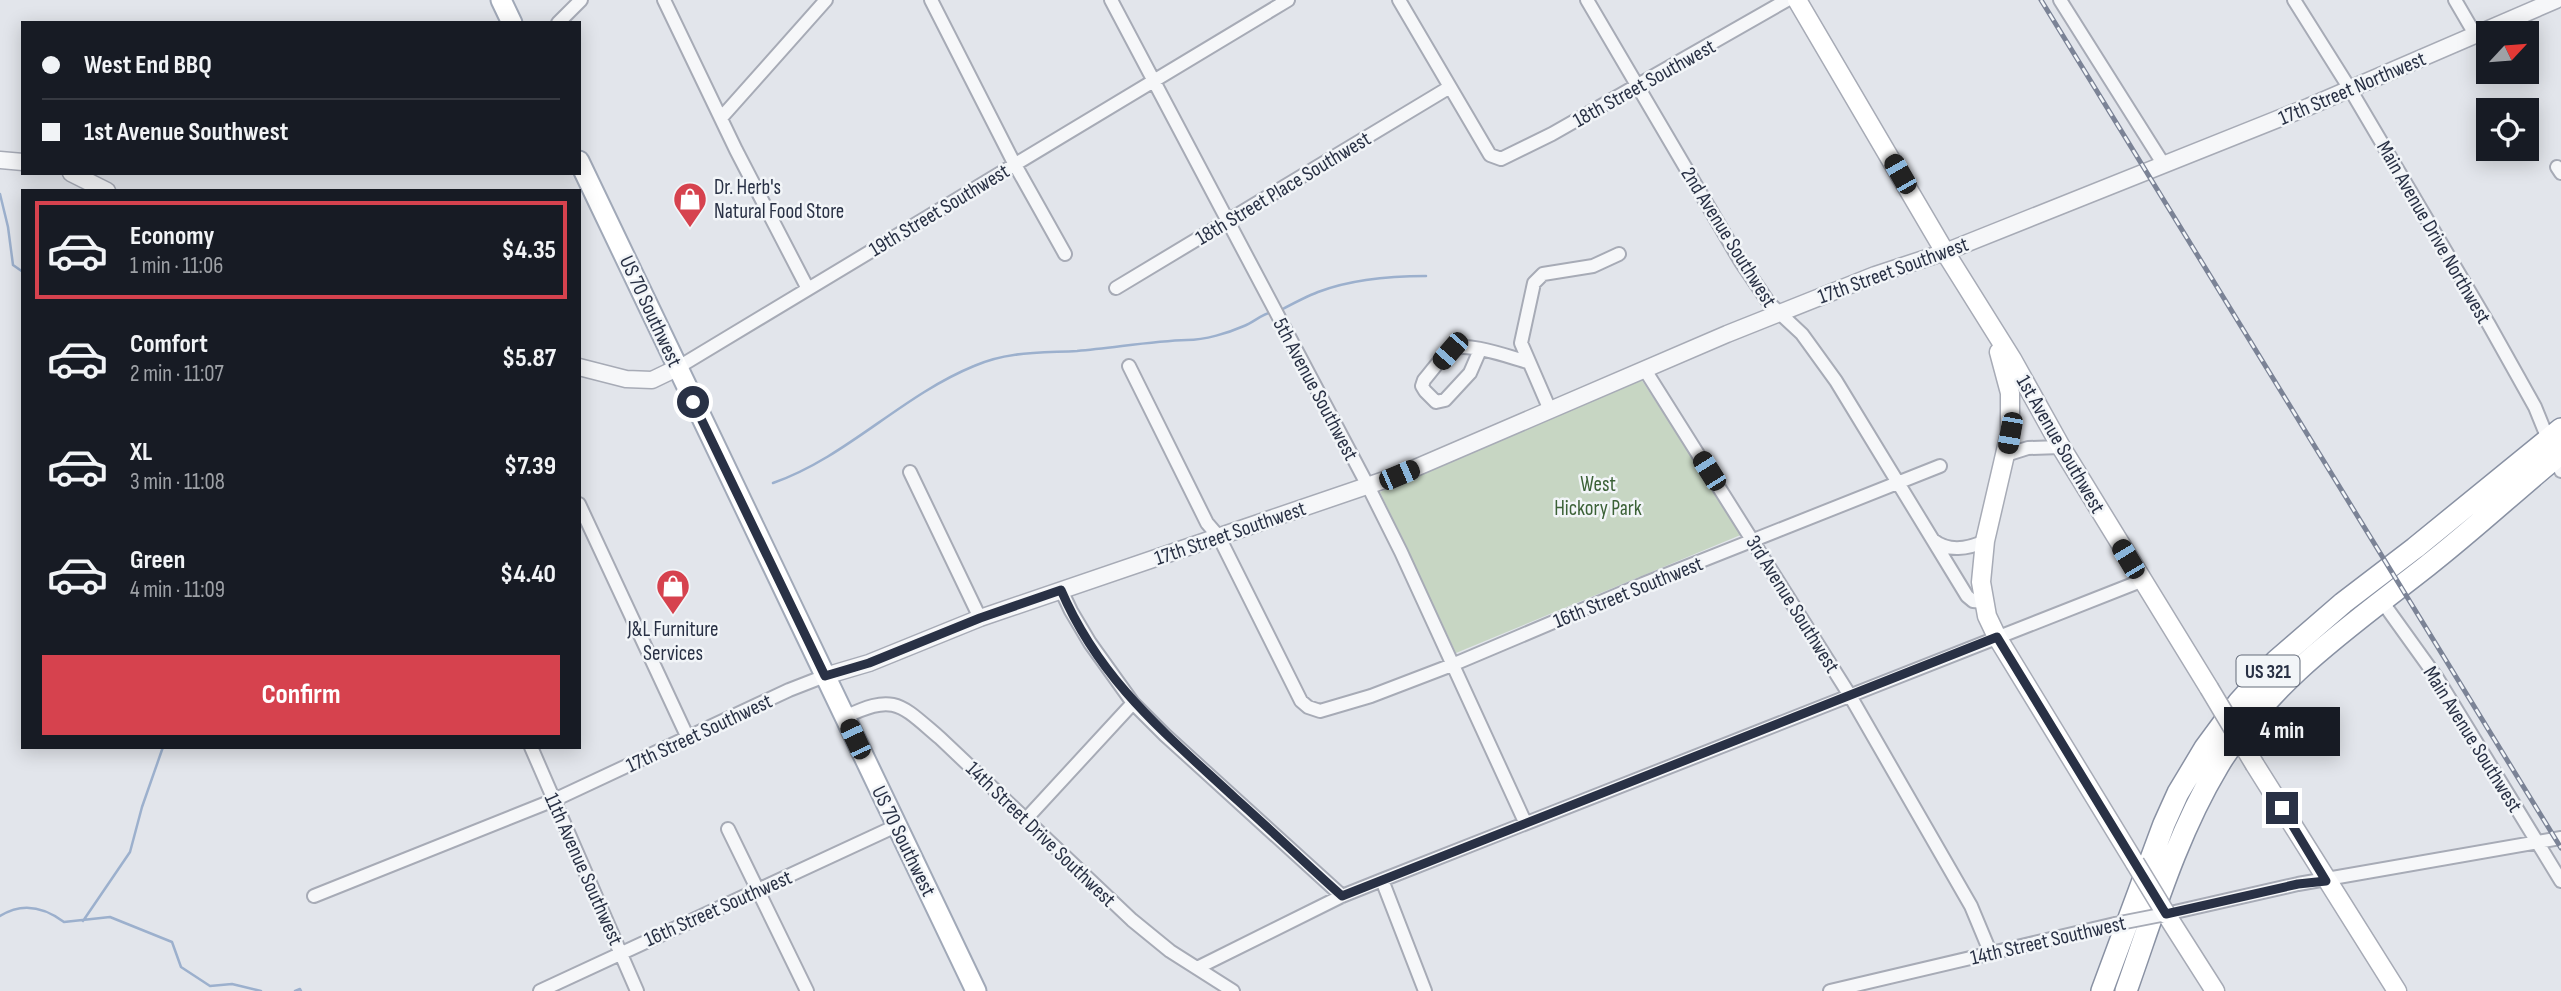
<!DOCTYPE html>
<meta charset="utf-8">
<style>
:root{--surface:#171b24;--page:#20242c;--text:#f1f3f6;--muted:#9ea1a6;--line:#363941;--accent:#d6424e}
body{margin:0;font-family:"Sofia Sans Condensed",sans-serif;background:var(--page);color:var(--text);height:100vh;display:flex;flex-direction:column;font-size:26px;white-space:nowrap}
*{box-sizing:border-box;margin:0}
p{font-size:23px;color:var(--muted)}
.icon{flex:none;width:38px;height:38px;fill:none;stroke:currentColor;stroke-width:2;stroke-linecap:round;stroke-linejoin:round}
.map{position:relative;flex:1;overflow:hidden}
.side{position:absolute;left:21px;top:189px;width:560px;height:560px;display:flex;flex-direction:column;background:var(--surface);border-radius:0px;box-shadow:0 4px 18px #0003}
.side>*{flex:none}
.hud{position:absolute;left:21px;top:21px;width:560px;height:154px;border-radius:0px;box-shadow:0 4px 18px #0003;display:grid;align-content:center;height:154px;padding:0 21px;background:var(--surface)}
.needle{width:46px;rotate:64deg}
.tools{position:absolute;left:2476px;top:21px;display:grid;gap:14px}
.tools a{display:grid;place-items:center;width:63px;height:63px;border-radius:0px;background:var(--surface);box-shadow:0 4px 18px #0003;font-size:35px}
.end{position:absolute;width:32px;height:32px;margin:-16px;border:9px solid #293145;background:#fff;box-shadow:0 0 0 4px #fff}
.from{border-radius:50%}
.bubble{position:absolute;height:49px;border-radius:0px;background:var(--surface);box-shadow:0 4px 18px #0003;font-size:23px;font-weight:700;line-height:49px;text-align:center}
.car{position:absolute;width:21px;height:42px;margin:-21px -10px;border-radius:9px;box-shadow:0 0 5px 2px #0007;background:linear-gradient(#222 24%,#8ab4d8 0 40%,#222 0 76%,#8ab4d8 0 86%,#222 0)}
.hud b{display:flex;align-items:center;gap:24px;height:66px;font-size:26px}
.hud b+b{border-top:2px solid var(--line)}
.hud i{width:18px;height:18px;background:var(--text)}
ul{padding:12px 0 0;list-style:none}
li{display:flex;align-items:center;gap:21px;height:98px;margin:0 14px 10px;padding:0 7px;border:4px solid transparent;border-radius:0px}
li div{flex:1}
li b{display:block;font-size:26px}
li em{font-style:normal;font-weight:700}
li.current{border-color:var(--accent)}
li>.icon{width:63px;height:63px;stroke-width:1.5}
.button{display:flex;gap:14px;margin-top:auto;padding:14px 21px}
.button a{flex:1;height:80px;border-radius:0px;background:var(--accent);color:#fff;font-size:28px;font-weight:700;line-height:80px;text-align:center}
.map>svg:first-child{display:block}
.green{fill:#c7d6c3}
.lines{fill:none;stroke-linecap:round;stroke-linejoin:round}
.stream{stroke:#9cb0cd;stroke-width:2.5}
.minor-casing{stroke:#a7abb6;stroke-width:16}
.tertiary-casing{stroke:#a7abb6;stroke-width:19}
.secondary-casing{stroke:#a7abb6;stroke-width:21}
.primary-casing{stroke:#a1a9b8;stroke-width:23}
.trunk-casing{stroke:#8991a3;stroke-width:24}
.minor{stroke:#f6f7f9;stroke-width:12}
.tertiary{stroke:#f6f7f9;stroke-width:16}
.secondary{stroke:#fff;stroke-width:18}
.primary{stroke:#fff;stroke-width:19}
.trunk{stroke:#fff;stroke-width:21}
.rail-casing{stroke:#7b8396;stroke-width:5}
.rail{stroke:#f2f5f8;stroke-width:2.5;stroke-dasharray:8;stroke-linecap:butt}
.minor-bridge-casing{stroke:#a7abb6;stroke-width:16;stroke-linecap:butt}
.secondary-bridge-casing{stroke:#a7abb6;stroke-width:21;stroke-linecap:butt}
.minor-bridge{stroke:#f6f7f9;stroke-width:12}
.secondary-bridge{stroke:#fff;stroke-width:18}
.route{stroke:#293145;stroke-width:9}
.labels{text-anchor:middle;stroke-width:5;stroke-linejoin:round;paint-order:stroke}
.shield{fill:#f2f5f8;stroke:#656c7b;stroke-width:2}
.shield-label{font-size:19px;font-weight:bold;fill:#293145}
.street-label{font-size:21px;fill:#293145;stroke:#f2f5f8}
.poi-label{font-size:21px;fill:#293145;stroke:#f2f5f8;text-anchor:start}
.park-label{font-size:21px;fill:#3b6136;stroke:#f2f5f8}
</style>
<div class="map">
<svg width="2561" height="991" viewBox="0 0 2561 991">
<rect width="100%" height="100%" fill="#e2e5eb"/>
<path class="green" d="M1641,379L1743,534L1456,653L1380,492Z"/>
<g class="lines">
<path class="stream" d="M0,194L8,227L13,265L23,272
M1279,311C1292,304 1305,297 1318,292C1352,279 1390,276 1426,276
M773,483C847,457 901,396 974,366C1008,351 1041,353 1077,351C1114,348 1151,341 1187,340C1205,340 1228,333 1244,326C1254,322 1262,314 1272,312
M0,916C22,902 44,907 64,922L110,917L172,942L181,967L210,986L232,984L261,991
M83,921L130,852L142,807L163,747
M295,991L300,989L301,991"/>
<g class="minor-casing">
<path id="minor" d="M664,0L736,150L808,289
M931,0L1014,163L1065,254
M1111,0L1368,486L1401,552L1525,822
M1399,0L1490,155L1501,159L1552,134L1787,0
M1587,0L1741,262L1769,303L1802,334L1836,381L1967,596L1973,601L1984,602
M2060,0L2164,165
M2294,0L2350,89L2488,323L2535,407L2561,471
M2455,0L2476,36
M558,23L581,0
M721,118L826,0
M2557,167L2561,173
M1116,288L1450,87
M1480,350L1470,373L1445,400L1436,402L1425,391L1422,386L1424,380C1432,371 1441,357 1451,350C1465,340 1512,358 1528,362
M1129,366L1207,523L1219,537L1301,701L1308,707L1320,711L1371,696L1452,665L1643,584L1940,466
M677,368L1288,0
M1645,370L1849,694L1971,906L1991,954
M1550,410L1521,343L1534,283L1543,274L1593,266L1619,254
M2006,455L2028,448L2061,447
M910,472L980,618
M579,504L688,738
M1933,540C1948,552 1968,549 1985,541
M1061,590L1071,611L1090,643L1133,703L1165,735L1342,896
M2381,600L2437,678L2561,881
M845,717C895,693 900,704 940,738L1132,920L1170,951L1233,991
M531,747L637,991
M1026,819L1133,703
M728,829L807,991
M1382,880L1425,991
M314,896L554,800L789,690L825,676
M2166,914L2298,884L2561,838
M1197,968L1342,896L1382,880L2141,581
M540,991L896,826
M1830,991L2115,924"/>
</g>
<g class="tertiary-casing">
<path id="tertiary" d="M0,160L23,162
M71,173L107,191
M579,367L626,379L652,380L677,368
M825,676L869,663L980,618L1399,475L1727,334L1875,275L1945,252L2308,107L2556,0"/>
</g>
<g class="secondary-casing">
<path id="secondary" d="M1797,0L1945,252L2012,359L2061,447L2209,688
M1999,352L2010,393V433L1985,541L1981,582L1987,616L1997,637L2135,863
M2255,765L2397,991
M2166,914L2215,991"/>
</g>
<g class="primary-casing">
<path id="primary" d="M501,0L512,23
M579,161L976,991"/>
</g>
<g class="trunk-casing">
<path id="trunk" d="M2102,991L2164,824L2178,793L2205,748L2239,702L2276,661L2343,603L2415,548L2561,429
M2126,991C2153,915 2176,836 2218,766C2269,681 2352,625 2427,566C2473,530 2516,490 2561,453"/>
</g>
<use href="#minor" class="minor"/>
<use href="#tertiary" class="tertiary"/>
<use href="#secondary" class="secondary"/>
<use href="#primary" class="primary"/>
<use href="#trunk" class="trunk"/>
<g class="rail-casing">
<path id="rail" d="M2041,0L2561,848"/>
</g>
<use href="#rail" class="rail"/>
<g class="minor-bridge-casing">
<path id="minor-bridge" d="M2115,924L2166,914"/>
</g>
<g class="secondary-bridge-casing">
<path id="secondary-bridge" d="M2209,688L2255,765
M2135,863L2166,914"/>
</g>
<use href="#minor-bridge" class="minor-bridge"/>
<use href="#secondary-bridge" class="secondary-bridge"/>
</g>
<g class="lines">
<path class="route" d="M693,402L825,676L869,663L980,618L1061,590C1100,681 1165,733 1235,798C1271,830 1306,864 1342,896L1997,637L2166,914L2298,884L2326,881L2282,808"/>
</g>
<defs>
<g id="shop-pin" transform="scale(1.75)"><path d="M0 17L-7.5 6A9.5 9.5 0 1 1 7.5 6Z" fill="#d6424e" stroke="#f2f5f8"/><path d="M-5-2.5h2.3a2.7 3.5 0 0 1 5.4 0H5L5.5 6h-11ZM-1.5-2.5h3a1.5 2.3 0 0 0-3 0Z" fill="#fff"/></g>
</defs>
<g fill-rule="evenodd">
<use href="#shop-pin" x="690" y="199"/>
<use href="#shop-pin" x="673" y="586"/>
</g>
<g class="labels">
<rect class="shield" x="2236.5" y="655.5" width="63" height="31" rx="5"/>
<g class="shield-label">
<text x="2268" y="678">US 321</text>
</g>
<g class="street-label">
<text transform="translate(1644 83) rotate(-29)" y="7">18th Street Southwest</text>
<text transform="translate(2352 88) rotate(-23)" y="7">17th Street Northwest</text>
<text transform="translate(1283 188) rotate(-31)" y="7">18th Street Place Southwest</text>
<text transform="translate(939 210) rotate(-31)" y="7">19th Street Southwest</text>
<text transform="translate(2434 232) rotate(60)" y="7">Main Avenue Drive Northwest</text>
<text transform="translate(1729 237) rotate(58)" y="7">2nd Avenue Southwest</text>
<text transform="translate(1893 270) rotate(-20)" y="7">17th Street Southwest</text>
<text transform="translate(651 311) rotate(65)" y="7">US 70 Southwest</text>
<text transform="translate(1316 389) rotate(62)" y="7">5th Avenue Southwest</text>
<text transform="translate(2061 444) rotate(60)" y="7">1st Avenue Southwest</text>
<text transform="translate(1230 533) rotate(-19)" y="7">17th Street Southwest</text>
<text transform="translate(1628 592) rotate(-22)" y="7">16th Street Southwest</text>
<text transform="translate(1793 604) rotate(58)" y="7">3rd Avenue Southwest</text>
<text transform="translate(699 733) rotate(-25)" y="7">17th Street Southwest</text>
<text transform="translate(2473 739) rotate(58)" y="7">Main Avenue Southwest</text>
<text transform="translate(1041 834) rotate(44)" y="7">14th Street Drive Southwest</text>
<text transform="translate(904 841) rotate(64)" y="7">US 70 Southwest</text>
<text transform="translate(584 869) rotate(66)" y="7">11th Avenue Southwest</text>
<text transform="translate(718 908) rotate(-24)" y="7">16th Street Southwest</text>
<text transform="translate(2048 940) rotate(-13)" y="7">14th Street Southwest</text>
</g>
<g class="poi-label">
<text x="714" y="194">Dr. Herb's<tspan x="714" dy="24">Natural Food Store</tspan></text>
<text x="673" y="636" text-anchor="middle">J&amp;L Furniture<tspan x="673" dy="24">Services</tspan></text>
</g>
<g class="park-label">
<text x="1598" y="491">West<tspan x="1598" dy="24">Hickory Park</tspan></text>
</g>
</g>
</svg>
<div class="tools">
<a><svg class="needle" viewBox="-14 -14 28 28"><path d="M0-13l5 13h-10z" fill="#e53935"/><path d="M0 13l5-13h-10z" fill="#9ea1a6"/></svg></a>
<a><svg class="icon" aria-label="locate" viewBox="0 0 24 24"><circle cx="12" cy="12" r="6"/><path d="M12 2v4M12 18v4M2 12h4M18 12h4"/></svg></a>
</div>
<i class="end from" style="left:693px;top:402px"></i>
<i class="end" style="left:2282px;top:808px"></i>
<div class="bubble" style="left:2224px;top:707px;width:116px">4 min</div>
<i class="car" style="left:1900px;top:174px;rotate:330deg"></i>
<i class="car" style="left:1450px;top:351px;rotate:221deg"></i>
<i class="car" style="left:2010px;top:433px;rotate:190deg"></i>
<i class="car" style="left:1709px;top:471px;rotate:328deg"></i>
<i class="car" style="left:1399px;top:475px;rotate:67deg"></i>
<i class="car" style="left:2128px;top:559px;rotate:329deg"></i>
<i class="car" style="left:855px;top:739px;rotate:335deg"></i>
<div class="hud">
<b><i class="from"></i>West End BBQ</b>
<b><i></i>1st Avenue Southwest</b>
</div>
<section class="side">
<ul>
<li class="current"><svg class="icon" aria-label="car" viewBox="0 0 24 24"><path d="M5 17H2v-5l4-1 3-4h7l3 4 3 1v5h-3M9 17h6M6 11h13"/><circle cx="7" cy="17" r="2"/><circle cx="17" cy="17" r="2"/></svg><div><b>Economy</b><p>1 min · 11:06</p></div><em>$4.35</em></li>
<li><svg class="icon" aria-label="car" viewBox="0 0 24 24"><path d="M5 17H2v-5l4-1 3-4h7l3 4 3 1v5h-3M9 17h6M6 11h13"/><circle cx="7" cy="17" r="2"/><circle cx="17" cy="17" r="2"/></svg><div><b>Comfort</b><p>2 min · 11:07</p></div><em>$5.87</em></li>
<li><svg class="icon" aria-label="car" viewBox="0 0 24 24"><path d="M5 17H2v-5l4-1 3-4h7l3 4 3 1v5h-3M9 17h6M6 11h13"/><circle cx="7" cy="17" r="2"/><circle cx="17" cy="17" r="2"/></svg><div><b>XL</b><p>3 min · 11:08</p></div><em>$7.39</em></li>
<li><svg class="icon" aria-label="car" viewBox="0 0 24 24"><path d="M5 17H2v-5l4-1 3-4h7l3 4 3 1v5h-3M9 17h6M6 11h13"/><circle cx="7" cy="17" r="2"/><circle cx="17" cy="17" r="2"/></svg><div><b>Green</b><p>4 min · 11:09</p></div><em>$4.40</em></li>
</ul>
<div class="button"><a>Confirm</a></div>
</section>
</div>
